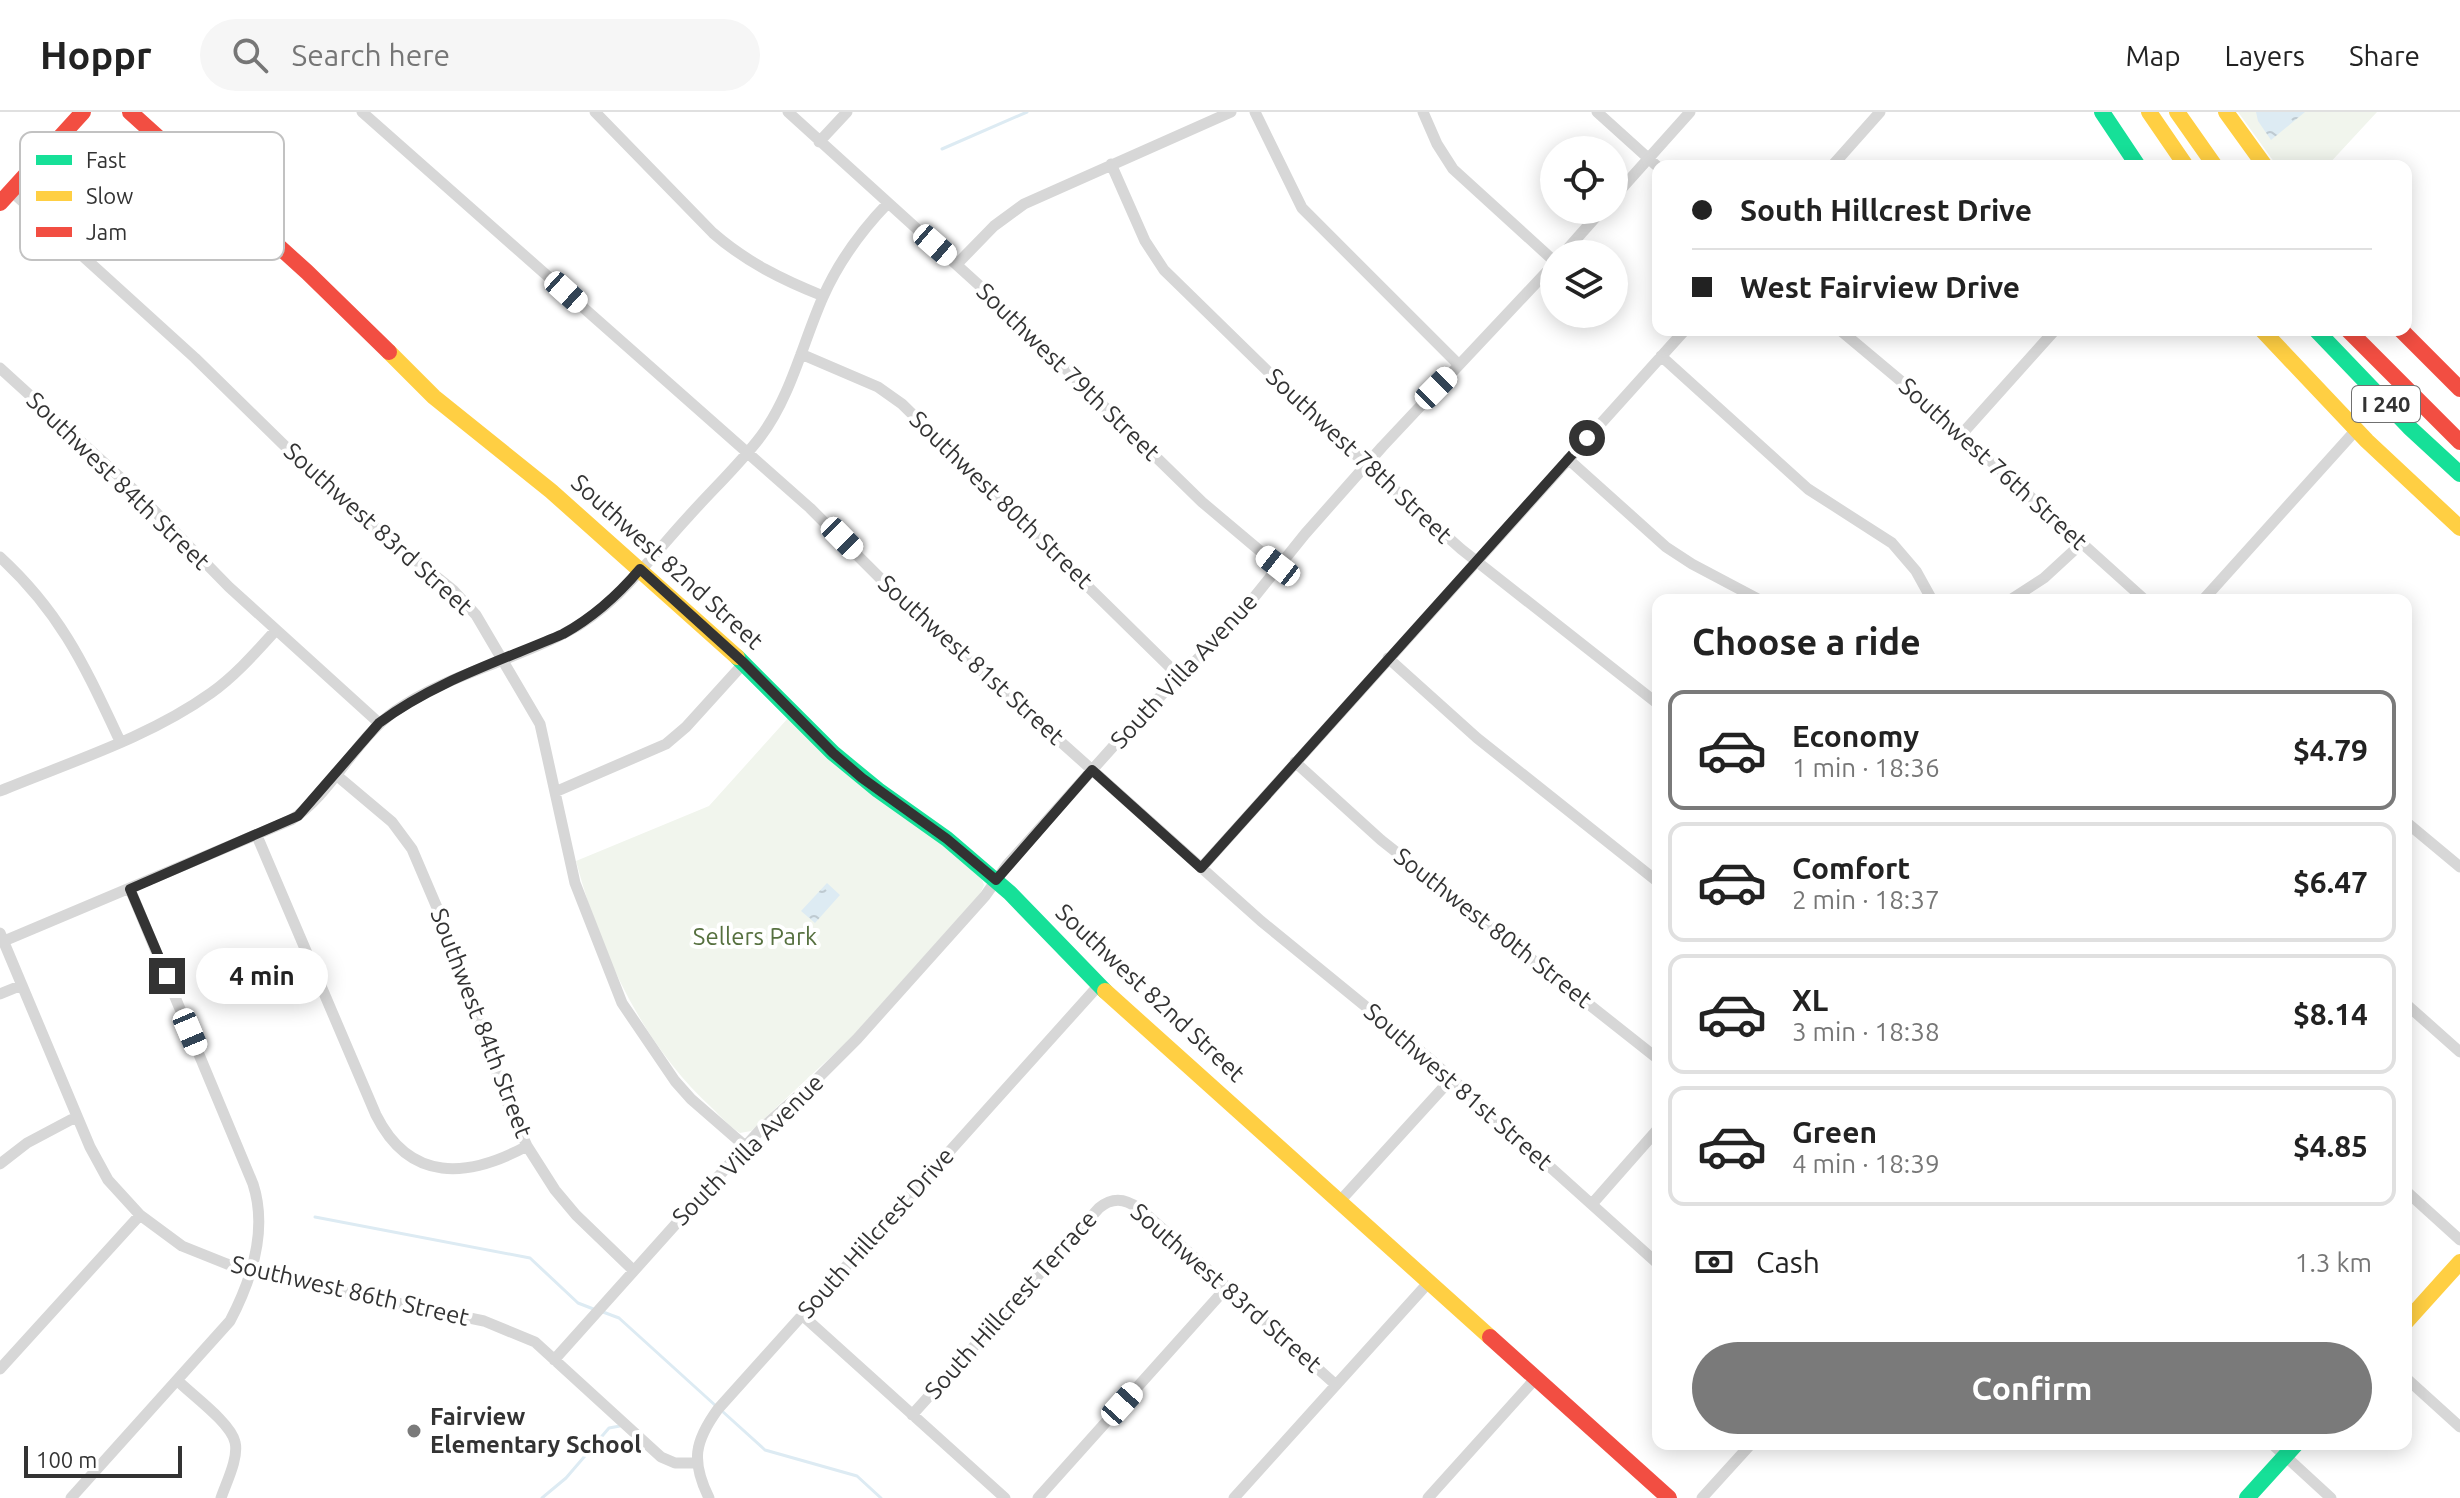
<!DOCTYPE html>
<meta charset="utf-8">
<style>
:root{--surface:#fff;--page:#f6f6f6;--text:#222;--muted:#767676;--line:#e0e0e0;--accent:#7a7a7a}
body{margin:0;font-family:Ubuntu,sans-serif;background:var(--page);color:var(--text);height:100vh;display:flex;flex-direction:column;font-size:30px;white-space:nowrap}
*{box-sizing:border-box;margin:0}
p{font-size:26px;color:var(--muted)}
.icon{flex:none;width:44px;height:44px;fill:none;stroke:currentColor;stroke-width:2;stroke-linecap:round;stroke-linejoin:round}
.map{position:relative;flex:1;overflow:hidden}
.side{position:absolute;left:1652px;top:482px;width:760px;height:856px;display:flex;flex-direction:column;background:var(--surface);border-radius:16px;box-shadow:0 4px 20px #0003}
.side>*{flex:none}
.top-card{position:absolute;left:1652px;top:48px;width:760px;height:176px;border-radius:16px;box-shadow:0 4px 20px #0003;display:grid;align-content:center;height:176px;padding:0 40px;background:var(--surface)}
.controls{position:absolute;left:1540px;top:24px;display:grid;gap:16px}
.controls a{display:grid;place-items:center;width:88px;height:88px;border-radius:50%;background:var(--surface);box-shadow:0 4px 20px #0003;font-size:40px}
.scale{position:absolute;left:24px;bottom:20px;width:158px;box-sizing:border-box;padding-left:8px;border:4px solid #333;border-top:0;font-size:22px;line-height:28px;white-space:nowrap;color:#333;-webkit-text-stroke:6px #fff;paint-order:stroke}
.end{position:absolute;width:36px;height:36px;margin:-18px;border:10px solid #333;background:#fff;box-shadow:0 0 0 4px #fff}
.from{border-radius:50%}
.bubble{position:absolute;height:56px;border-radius:28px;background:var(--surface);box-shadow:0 4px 20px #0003;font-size:26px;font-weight:700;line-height:56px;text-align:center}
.car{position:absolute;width:24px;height:48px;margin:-24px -12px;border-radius:10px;box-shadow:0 0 6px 2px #0007;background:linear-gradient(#fff 24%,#345 0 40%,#fff 0 76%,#345 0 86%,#fff 0)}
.top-card b{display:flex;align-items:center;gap:28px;height:76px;font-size:30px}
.top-card b+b{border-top:2px solid var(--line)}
.top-card i{width:20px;height:20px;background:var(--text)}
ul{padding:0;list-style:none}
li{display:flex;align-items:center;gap:24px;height:120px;margin:0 16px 12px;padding:0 24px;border:4px solid var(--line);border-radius:16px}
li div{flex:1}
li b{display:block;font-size:30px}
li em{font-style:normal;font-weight:700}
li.selected{border-color:var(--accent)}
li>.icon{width:72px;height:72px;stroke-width:1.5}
h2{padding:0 40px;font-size:36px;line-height:96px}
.pay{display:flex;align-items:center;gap:20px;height:88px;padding:0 40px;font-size:30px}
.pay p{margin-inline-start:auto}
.button{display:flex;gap:16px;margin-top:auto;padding:16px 40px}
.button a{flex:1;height:92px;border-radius:48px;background:var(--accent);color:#fff;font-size:32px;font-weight:700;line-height:92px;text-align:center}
header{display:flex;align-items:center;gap:48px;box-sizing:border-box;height:112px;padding:0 40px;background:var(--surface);border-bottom:2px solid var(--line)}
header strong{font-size:38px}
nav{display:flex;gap:44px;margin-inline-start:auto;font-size:28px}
.search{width:560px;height:72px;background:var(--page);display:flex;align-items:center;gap:20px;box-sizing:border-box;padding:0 28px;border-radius:44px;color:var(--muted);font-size:30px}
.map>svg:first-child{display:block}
.green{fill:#f1f5ed}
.water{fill:url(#water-ripples)}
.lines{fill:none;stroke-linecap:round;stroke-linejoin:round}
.stream{stroke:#ddebf3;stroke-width:3}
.street{stroke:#d7d7d7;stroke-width:11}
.fast{stroke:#16e098;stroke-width:16}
.slow{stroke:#ffcf43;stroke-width:16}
.jam{stroke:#f24e42;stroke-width:16}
.route{stroke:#333;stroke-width:10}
.poi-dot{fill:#7a7a7a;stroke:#fff;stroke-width:3}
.labels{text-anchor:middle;stroke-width:8;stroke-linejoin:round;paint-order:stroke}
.shield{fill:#fff;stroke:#707070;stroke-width:2}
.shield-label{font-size:22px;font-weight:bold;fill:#333}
.street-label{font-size:24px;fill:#333;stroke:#fff}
.park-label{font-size:24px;fill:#56703f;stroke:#fff}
.poi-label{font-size:24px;font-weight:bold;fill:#333;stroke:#fff;text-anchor:start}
.key{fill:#fff;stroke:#c2c2c2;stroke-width:2}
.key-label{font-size:22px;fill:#333}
</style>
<header>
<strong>Hoppr</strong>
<div class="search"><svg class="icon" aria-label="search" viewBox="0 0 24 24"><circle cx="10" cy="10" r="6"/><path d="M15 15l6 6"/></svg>Search here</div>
<nav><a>Map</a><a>Layers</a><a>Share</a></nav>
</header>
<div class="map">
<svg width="2460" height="1386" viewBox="0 0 2460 1386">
<defs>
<pattern id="water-ripples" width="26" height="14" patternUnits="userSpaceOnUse" patternTransform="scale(2)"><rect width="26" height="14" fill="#ddebf3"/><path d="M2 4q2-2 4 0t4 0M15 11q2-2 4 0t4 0" fill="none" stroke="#becad1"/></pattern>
</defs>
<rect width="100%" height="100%" fill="#fff"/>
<path class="green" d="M2238,0H2377L2327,54H2277Z
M789,605L981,765L984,773L980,782L849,928L751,1019L740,1021C729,1014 721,1005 712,996C642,932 600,840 576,749L709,694Z"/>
<path class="water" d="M2256,0H2305L2271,28L2258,9Z
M827,771L840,783L815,811L801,799Z"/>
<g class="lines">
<path class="stream" d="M942,37L1027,0
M315,1105L530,1146L578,1191L596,1198
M603,1200L619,1206L716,1294
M722,1299L765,1338L857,1364L881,1386
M542,1386L566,1366L609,1316L620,1314"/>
<path class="street" d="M362,0L810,396L901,487L1261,809L1430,947L1658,1152
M595,0L713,121C746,150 783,168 823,184
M788,0L991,184L1202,390L1278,454
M1255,0L1302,96L1459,253
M1423,0L1437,32L1453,57L1554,149
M1597,0L1658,55
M819,30L847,0
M1111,52L1145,129L1164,158L1328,318L1461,437L1658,592
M1832,54L1880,0
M11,79L195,246L337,385L453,478L476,503L540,612L575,771L622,891L675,969L691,987L745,1034
M1614,85L1690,0
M1563,142L1602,98
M957,152L994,114L1024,92L1231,0
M1840,218L1914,280L2145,488
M801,242L878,275L902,292L1180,565
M1661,244L1808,377L1892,431L1916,459L1932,488
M0,256L133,377L229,475L379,611
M1961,323L2055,218
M1568,347L1666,435L1692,452L1760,488
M0,445C62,502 85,555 120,629
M2010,488L2044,466L2082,431
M2203,488L2356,318
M1388,546L1477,626L1658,770
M1295,650L1381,728L1658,947
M335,662L392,710L412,737L450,826L504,983L527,1034L555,1078L576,1103L633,1158
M0,679C70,650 148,626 211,581C236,563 256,540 276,518
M555,680L666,632L686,615L744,551
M2406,710L2460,755
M257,724L376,1003C410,1071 468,1066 527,1034
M1201,756L1685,218
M0,821L90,1035L108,1068L140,1103L182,1134L227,1152L266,1164L484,1209L535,1230L661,1345L675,1351H696
M4,829L291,708C331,683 354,628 395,599C446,563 510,550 565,521C616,495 650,446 688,405C712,378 739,353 761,324C791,284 803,230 823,185C839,149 860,120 888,91
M0,882L22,873
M2406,892L2460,940
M0,1052L27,1031L76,1005
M2406,1079L2460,1128
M1340,1089L1452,966
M1592,1092L1658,1017
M802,1203L1005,1386
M554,1248L761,1017L816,968L857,927L985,784L1007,753L1136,609L1235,509L1305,422L1382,335L1554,152
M0,1257L140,1103
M2406,1266L2460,1315
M178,1269C192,1283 231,1311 235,1330C239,1346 226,1371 221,1386
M912,1303L1099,1096C1116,1082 1130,1089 1145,1101L1336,1273
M2272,1332L2331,1386
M71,1386L230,1209C252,1167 268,1118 253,1072L130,777
M709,1386C691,1349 694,1330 718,1297L1099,873
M1038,1386L1227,1175
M1234,1386L1429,1170
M1428,1386L1536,1266
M1702,1386L1751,1332"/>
<path class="fast" d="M2102,0L2138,54
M2316,218L2409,315L2460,362
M737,545L833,641L878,678L947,727L1010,781L1105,879
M2247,1386L2296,1332"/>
<path class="slow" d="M2149,0L2186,54
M2177,0L2215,54
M2226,0L2265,54
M2262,218L2367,329L2460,416
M389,240L434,285L551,379L737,545
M1105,879L1490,1225
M2406,1210L2460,1150"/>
<path class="jam" d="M130,0L307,160L389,240
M0,91L83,0
M2348,218L2460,330
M2401,218L2460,277
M1490,1225L1669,1386"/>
</g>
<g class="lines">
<path class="route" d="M167,864L130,777L298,704L379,611C434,570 500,549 563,522C594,505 617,484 640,457L744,551L833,641L862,666L947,727L996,768L1092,658L1201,756L1587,326"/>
</g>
<circle class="poi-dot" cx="414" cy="1319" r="8"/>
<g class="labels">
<rect class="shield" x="2352" y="274" width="68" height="36" rx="6"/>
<g class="shield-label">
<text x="2386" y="300">I 240</text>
</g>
<g class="street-label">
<text transform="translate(1068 260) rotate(44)" y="8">Southwest 79th Street</text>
<text transform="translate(1359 344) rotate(43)" y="8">Southwest 78th Street</text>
<text transform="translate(1993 352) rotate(42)" y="8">Southwest 76th Street</text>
<text transform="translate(118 369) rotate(44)" y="8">Southwest 84th Street</text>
<text transform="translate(1001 388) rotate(44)" y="8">Southwest 80th Street</text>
<text transform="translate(378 417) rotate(42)" y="8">Southwest 83rd Street</text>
<text transform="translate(667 450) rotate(42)" y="8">Southwest 82nd Street</text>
<text transform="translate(971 548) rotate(42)" y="8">Southwest 81st Street</text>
<text transform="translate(1184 559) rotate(-47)" y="8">South Villa Avenue</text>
<text transform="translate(1493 816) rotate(38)" y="8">Southwest 80th Street</text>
<text transform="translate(1150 881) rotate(43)" y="8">Southwest 82nd Street</text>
<text transform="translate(481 911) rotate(69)" y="8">Southwest 84th Street</text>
<text transform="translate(1458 975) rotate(41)" y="8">Southwest 81st Street</text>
<text transform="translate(748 1038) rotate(-45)" y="8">South Villa Avenue</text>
<text transform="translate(876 1121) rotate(-48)" y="8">South Hillcrest Drive</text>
<text transform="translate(1226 1176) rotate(41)" y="8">Southwest 83rd Street</text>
<text transform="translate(350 1179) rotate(13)" y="8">Southwest 86th Street</text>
<text transform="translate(1011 1193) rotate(-48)" y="8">South Hillcrest Terrace</text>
</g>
<g class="park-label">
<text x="755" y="833">Sellers Park</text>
</g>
<g class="poi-label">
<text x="430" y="1313">Fairview<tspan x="430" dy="28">Elementary School</tspan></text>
</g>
</g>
<rect x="20" y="20" width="264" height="128" rx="12" class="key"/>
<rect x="36" y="43" width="36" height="10" fill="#16e098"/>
<rect x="36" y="79" width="36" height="10" fill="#ffcf43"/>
<rect x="36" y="115" width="36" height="10" fill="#f24e42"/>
<g class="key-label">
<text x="86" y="56">Fast</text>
<text x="86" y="92">Slow</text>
<text x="86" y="128">Jam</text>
</g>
</svg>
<div class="controls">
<a><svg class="icon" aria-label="locate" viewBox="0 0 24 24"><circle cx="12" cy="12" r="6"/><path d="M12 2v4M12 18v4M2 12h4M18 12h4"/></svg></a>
<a><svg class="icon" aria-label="layers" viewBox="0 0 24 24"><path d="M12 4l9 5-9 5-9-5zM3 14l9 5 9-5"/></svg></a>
</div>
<div class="scale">100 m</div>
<i class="end from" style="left:1587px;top:326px"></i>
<i class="end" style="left:167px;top:864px"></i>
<div class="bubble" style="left:196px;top:836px;width:132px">4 min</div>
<i class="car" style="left:935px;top:133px;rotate:131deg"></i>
<i class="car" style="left:566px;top:180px;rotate:132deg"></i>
<i class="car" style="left:1436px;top:276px;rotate:45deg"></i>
<i class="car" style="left:842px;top:426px;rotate:135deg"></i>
<i class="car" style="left:1278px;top:454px;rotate:308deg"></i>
<i class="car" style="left:190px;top:920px;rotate:157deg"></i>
<i class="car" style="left:1122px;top:1292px;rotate:42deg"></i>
<div class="top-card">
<b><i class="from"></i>South Hillcrest Drive</b>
<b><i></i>West Fairview Drive</b>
</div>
<section class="side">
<h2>Choose a ride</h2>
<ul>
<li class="selected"><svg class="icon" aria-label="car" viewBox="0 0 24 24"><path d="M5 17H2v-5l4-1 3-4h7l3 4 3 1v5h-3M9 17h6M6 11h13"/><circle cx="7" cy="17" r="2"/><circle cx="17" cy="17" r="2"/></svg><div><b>Economy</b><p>1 min · 18:36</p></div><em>$4.79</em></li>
<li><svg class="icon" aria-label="car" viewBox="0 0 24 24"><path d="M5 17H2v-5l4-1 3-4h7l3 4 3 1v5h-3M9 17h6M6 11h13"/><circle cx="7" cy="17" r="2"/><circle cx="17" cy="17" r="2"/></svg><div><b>Comfort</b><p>2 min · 18:37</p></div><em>$6.47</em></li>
<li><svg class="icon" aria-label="car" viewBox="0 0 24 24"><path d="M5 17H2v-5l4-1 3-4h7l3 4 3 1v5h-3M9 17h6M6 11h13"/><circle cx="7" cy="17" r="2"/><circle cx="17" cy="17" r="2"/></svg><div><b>XL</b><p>3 min · 18:38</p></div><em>$8.14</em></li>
<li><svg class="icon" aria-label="car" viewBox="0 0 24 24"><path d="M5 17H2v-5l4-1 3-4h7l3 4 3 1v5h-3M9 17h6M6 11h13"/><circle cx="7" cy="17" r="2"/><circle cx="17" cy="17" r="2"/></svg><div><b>Green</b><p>4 min · 18:39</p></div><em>$4.85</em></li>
</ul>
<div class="pay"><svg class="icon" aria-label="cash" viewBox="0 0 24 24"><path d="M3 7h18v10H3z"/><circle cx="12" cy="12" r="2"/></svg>Cash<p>1.3 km</p></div>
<div class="button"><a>Confirm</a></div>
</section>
</div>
